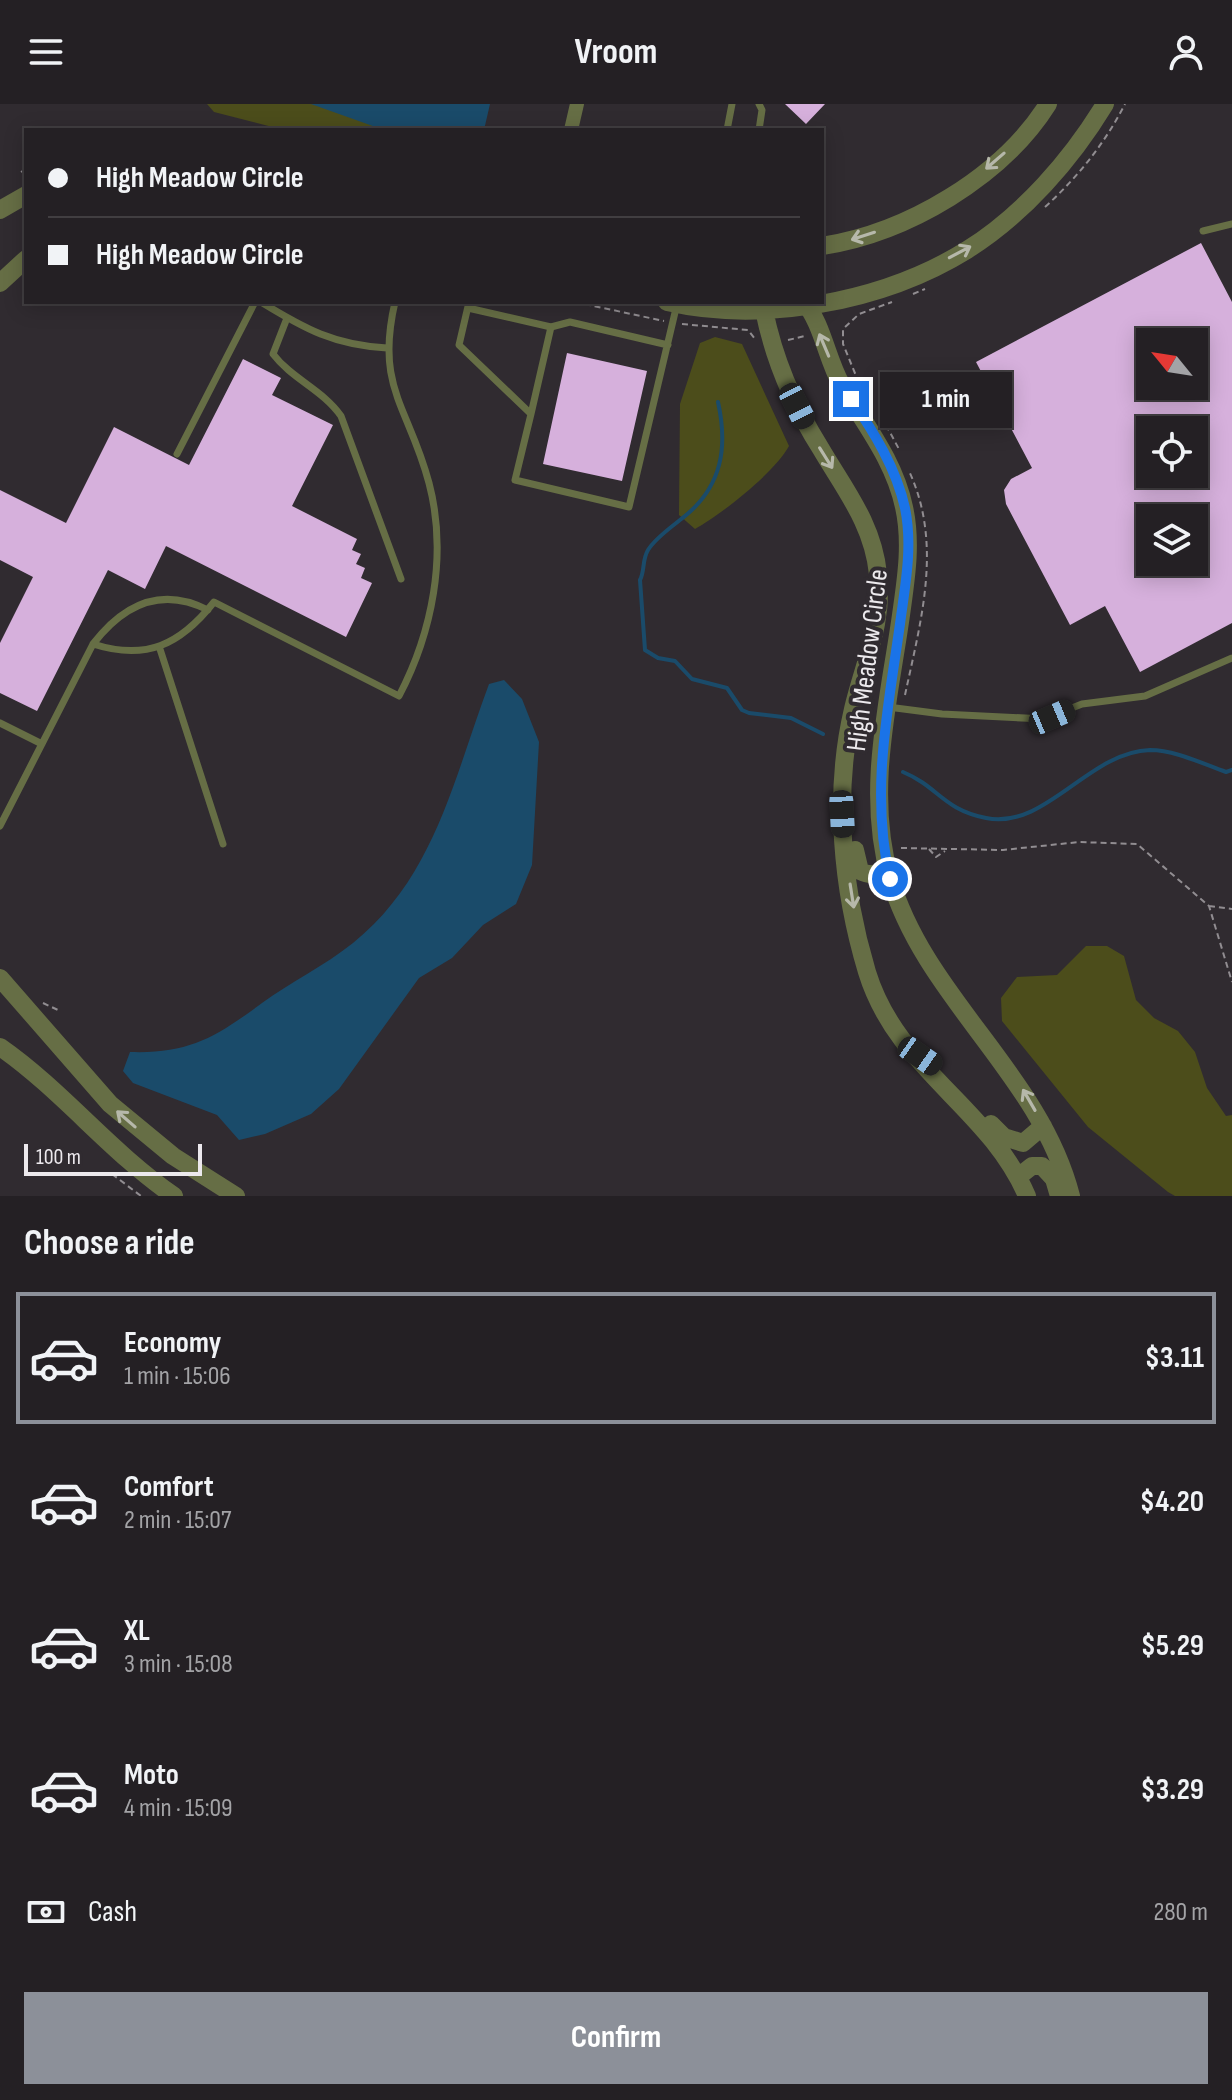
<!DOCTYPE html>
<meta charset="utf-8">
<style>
:root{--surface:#242024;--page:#2c282c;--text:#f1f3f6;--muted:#a3a3a6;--line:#413e41;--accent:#8c9099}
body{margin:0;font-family:"Sofia Sans Condensed",sans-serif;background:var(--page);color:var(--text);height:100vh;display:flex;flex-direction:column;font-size:30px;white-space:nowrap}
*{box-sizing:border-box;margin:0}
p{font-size:26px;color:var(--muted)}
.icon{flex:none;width:44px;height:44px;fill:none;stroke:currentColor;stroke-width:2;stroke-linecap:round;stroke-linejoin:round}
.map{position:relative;height:1092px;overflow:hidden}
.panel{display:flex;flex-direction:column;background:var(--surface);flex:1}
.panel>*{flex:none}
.hud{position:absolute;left:24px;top:24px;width:800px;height:176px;border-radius:0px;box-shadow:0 4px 20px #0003,0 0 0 2px var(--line);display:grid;align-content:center;height:176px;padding:0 24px;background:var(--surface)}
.needle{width:52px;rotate:300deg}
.tools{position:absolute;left:1136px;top:224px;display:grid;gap:16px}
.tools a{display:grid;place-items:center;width:72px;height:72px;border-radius:0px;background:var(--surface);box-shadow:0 4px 20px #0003,0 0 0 2px var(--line);font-size:40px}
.scale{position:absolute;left:24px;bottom:20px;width:178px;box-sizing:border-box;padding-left:8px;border:4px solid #ece9ed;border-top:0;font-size:22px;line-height:28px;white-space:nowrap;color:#ece9ed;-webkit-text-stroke:6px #302b30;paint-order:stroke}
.end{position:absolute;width:36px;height:36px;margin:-18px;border:10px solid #1a73e8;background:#fff;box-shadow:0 0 0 4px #fff}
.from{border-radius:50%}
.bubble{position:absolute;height:56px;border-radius:0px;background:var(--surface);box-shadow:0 4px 20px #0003,0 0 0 2px var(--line);font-size:26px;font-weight:700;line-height:56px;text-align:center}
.car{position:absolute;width:24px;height:48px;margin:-24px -12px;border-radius:10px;box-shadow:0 0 6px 2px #0007;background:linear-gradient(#222 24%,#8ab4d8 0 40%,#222 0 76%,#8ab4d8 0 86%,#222 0)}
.hud b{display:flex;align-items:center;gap:28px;height:76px;font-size:30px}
.hud b+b{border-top:2px solid var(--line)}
.hud i{width:20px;height:20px;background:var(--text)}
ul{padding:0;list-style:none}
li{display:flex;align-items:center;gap:24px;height:132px;margin:0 16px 12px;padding:0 8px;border:4px solid transparent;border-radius:0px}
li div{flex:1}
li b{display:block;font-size:30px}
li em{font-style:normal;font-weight:700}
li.active{border-color:var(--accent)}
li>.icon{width:72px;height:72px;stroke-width:1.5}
h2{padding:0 24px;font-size:36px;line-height:96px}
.pay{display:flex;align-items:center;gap:20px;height:88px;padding:0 24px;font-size:30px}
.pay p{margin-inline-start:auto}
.action{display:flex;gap:16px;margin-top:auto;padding:16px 24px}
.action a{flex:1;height:92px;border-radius:0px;background:var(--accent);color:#fff;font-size:32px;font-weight:700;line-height:92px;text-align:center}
header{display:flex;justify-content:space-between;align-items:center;height:104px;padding:0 24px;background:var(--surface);font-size:36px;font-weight:700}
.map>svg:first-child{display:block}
.green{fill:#4c4d1b}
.water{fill:#1a4b6a}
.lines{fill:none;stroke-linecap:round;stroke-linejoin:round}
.stream{stroke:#1a4b6a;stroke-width:4}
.building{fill:#d6b0dc;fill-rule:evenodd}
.path{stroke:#918d91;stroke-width:2;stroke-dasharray:6 4;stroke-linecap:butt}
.service{stroke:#666e45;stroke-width:7}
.minor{stroke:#666e45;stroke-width:14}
.tertiary{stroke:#666e45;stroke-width:18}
.oneway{stroke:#b6b8aa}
.route{stroke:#1a73e8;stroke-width:10}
.labels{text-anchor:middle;stroke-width:8;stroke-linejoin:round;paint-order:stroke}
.street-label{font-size:28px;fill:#ece9ed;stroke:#302b30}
</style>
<header><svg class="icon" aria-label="menu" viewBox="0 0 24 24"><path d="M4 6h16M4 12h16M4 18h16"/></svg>Vroom<svg class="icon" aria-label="person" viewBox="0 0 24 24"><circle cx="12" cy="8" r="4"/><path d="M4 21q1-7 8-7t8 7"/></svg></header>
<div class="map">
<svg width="1232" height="1092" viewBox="0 0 1232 1092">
<rect width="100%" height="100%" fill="#302b30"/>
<path class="green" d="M207,0H389L385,26H284L214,8Z
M715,233L742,240L789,342C775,368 722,410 695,425L679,411L680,300L700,239Z
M1086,842H1107L1124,852L1136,896L1154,914L1178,927L1195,948L1207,984L1226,1012L1232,1011V1092H1175L1168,1088L1088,1023L1002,917L1001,894L1017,873L1057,871Z"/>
<path class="water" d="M311,0H490L484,26H384Z
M504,576L522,595L539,638L532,761L516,800L483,821L452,854L419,874L339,985L311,1010L265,1030L239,1036L217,1011L133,979L123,967L130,948C189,950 216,933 262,899C291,878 324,862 353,839C435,773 454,673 489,580Z"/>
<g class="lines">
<path class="stream" d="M718,298C728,343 722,382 685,412C673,422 656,433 648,446C642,456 645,466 640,476L645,546L658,554L675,557L692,575L727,584L742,606L749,609L791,614L823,630
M903,668C939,683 942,705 986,714C1046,726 1088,648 1150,646C1175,646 1203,660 1226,668L1232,666"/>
</g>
<path class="building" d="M785,0H825L806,20Z
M1201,139L1232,198V519L1140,568L1105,502L1070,521L1006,400L1004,386L1011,375L1032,364L976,258ZM1150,238H1194V282H1150ZM1150,326H1194V370H1150ZM1150,414H1194V458H1150Z
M567,249L647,267L622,377L543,360Z
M243,255L281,274L272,291L333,321L292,402L357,435L352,446L361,450L356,460L365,464L361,474L372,479L346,533L166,442L145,485L108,466L37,607L0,589V539L33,473L0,456V386L66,419L114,323L189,361Z"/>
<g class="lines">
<path class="path" d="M174,26H219
M21,68L26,65
M1045,103C1078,73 1105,39 1125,0
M913,190L925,185
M575,198L664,217
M682,220L748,226L755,235
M788,236L805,232
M859,279L843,240V225L859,210L892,198
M886,321L900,347
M905,591C921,516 943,440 909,367
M901,744L1003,746L1079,738L1137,740L1209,802L1232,878
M929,745L936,753L945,747
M1209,802L1232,805
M43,899L58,906
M112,1070L141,1092"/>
<path class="service" d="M759,0L762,6L759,26
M571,26H647
M727,26L732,0
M1203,127L1232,120
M261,198C305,225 334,241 387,244
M469,198L459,241L531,310L515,376L629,403L677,200
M468,204L551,223L570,218L668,241
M287,214L273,250C292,275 323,286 341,312L401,475
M531,310L551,223
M177,350L255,198
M93,540C123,501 161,482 208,506
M159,542L223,740
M888,603L942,610L1044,615L1082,600L1145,592L1232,554
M0,619L42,640
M0,722L93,540C146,557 180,541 214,498L399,592C432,529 448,451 429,379C409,303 375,284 395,198"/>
<path class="minor" d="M571,26L577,0"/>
<path class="tertiary" d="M0,106L26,91
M822,142C907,129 1002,73 1048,0
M0,179L26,155
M667,198C763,220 883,198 967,146C1023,111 1071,56 1105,0
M804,198C822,219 827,255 841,280C865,321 894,356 904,403C912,439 906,475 901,511C889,597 865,688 890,774C925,894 1040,970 1071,1092
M764,206C774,256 794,302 821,345C845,386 873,420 878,470C884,519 864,558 853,605C833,690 842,785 867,868C897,966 989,1003 1027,1092
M855,746L860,767C872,773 878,770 887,762
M0,874L110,1000L173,1052L236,1092
M0,943C63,987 110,1048 174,1092
M991,1020L1004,1033L1023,1039L1043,1022
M1018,1073L1032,1062H1042L1054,1075L1059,1092"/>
</g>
<defs><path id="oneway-shaft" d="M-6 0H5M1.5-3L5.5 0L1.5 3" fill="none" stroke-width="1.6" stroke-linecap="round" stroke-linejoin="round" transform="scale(2)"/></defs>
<g class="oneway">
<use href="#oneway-shaft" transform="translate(995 57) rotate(139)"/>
<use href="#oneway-shaft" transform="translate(863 132) rotate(162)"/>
<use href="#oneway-shaft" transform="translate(960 148) rotate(-28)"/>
<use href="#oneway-shaft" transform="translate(824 241) rotate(-113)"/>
<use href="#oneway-shaft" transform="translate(826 354) rotate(58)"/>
<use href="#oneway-shaft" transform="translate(852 792) rotate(81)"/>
<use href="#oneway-shaft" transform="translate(1029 996) rotate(-120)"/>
<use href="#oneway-shaft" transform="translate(126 1015) rotate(-139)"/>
</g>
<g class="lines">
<path class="route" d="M851,295C874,328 896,364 905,404C913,443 905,482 900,520C888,606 870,688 890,775"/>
</g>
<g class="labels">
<g class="street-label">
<text transform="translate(866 556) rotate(-83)" y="10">High Meadow Circle</text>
</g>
</g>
</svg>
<div class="tools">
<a><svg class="needle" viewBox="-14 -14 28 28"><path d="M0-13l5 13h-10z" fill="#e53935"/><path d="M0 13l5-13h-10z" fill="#a3a3a6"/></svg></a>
<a><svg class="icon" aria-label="locate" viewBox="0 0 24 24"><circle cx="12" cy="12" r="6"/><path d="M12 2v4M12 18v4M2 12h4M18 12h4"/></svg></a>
<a><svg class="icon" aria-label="layers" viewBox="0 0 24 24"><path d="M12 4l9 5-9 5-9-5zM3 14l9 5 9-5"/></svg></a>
</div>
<div class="scale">100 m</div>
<i class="end from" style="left:890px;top:775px"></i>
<i class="end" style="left:851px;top:295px"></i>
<div class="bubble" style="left:880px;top:268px;width:132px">1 min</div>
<i class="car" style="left:797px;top:302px;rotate:153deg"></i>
<i class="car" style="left:1052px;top:613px;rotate:67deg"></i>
<i class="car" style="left:842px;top:710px;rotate:177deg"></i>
<i class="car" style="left:920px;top:952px;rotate:125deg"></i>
<div class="hud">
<b><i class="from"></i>High Meadow Circle</b>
<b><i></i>High Meadow Circle</b>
</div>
</div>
<section class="panel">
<h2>Choose a ride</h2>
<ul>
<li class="active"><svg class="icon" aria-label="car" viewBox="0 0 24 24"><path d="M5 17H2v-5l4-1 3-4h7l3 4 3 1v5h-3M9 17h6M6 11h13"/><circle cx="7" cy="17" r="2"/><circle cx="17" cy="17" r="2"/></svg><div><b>Economy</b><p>1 min · 15:06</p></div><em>$3.11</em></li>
<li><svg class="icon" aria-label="car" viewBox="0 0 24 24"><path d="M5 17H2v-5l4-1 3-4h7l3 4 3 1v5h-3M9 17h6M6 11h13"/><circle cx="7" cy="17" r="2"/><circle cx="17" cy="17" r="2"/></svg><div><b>Comfort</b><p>2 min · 15:07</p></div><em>$4.20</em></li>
<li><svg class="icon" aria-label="car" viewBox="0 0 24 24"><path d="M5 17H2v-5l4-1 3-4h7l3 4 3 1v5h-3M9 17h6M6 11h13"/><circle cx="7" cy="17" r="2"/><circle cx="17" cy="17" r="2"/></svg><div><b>XL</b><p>3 min · 15:08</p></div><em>$5.29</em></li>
<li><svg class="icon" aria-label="car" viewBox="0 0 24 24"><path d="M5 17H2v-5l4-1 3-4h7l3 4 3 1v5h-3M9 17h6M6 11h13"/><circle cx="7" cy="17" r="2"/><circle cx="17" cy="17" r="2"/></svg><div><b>Moto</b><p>4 min · 15:09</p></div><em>$3.29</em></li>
</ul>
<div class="pay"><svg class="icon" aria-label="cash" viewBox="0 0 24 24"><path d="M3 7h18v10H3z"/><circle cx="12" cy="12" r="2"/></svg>Cash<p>280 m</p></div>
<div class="action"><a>Confirm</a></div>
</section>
